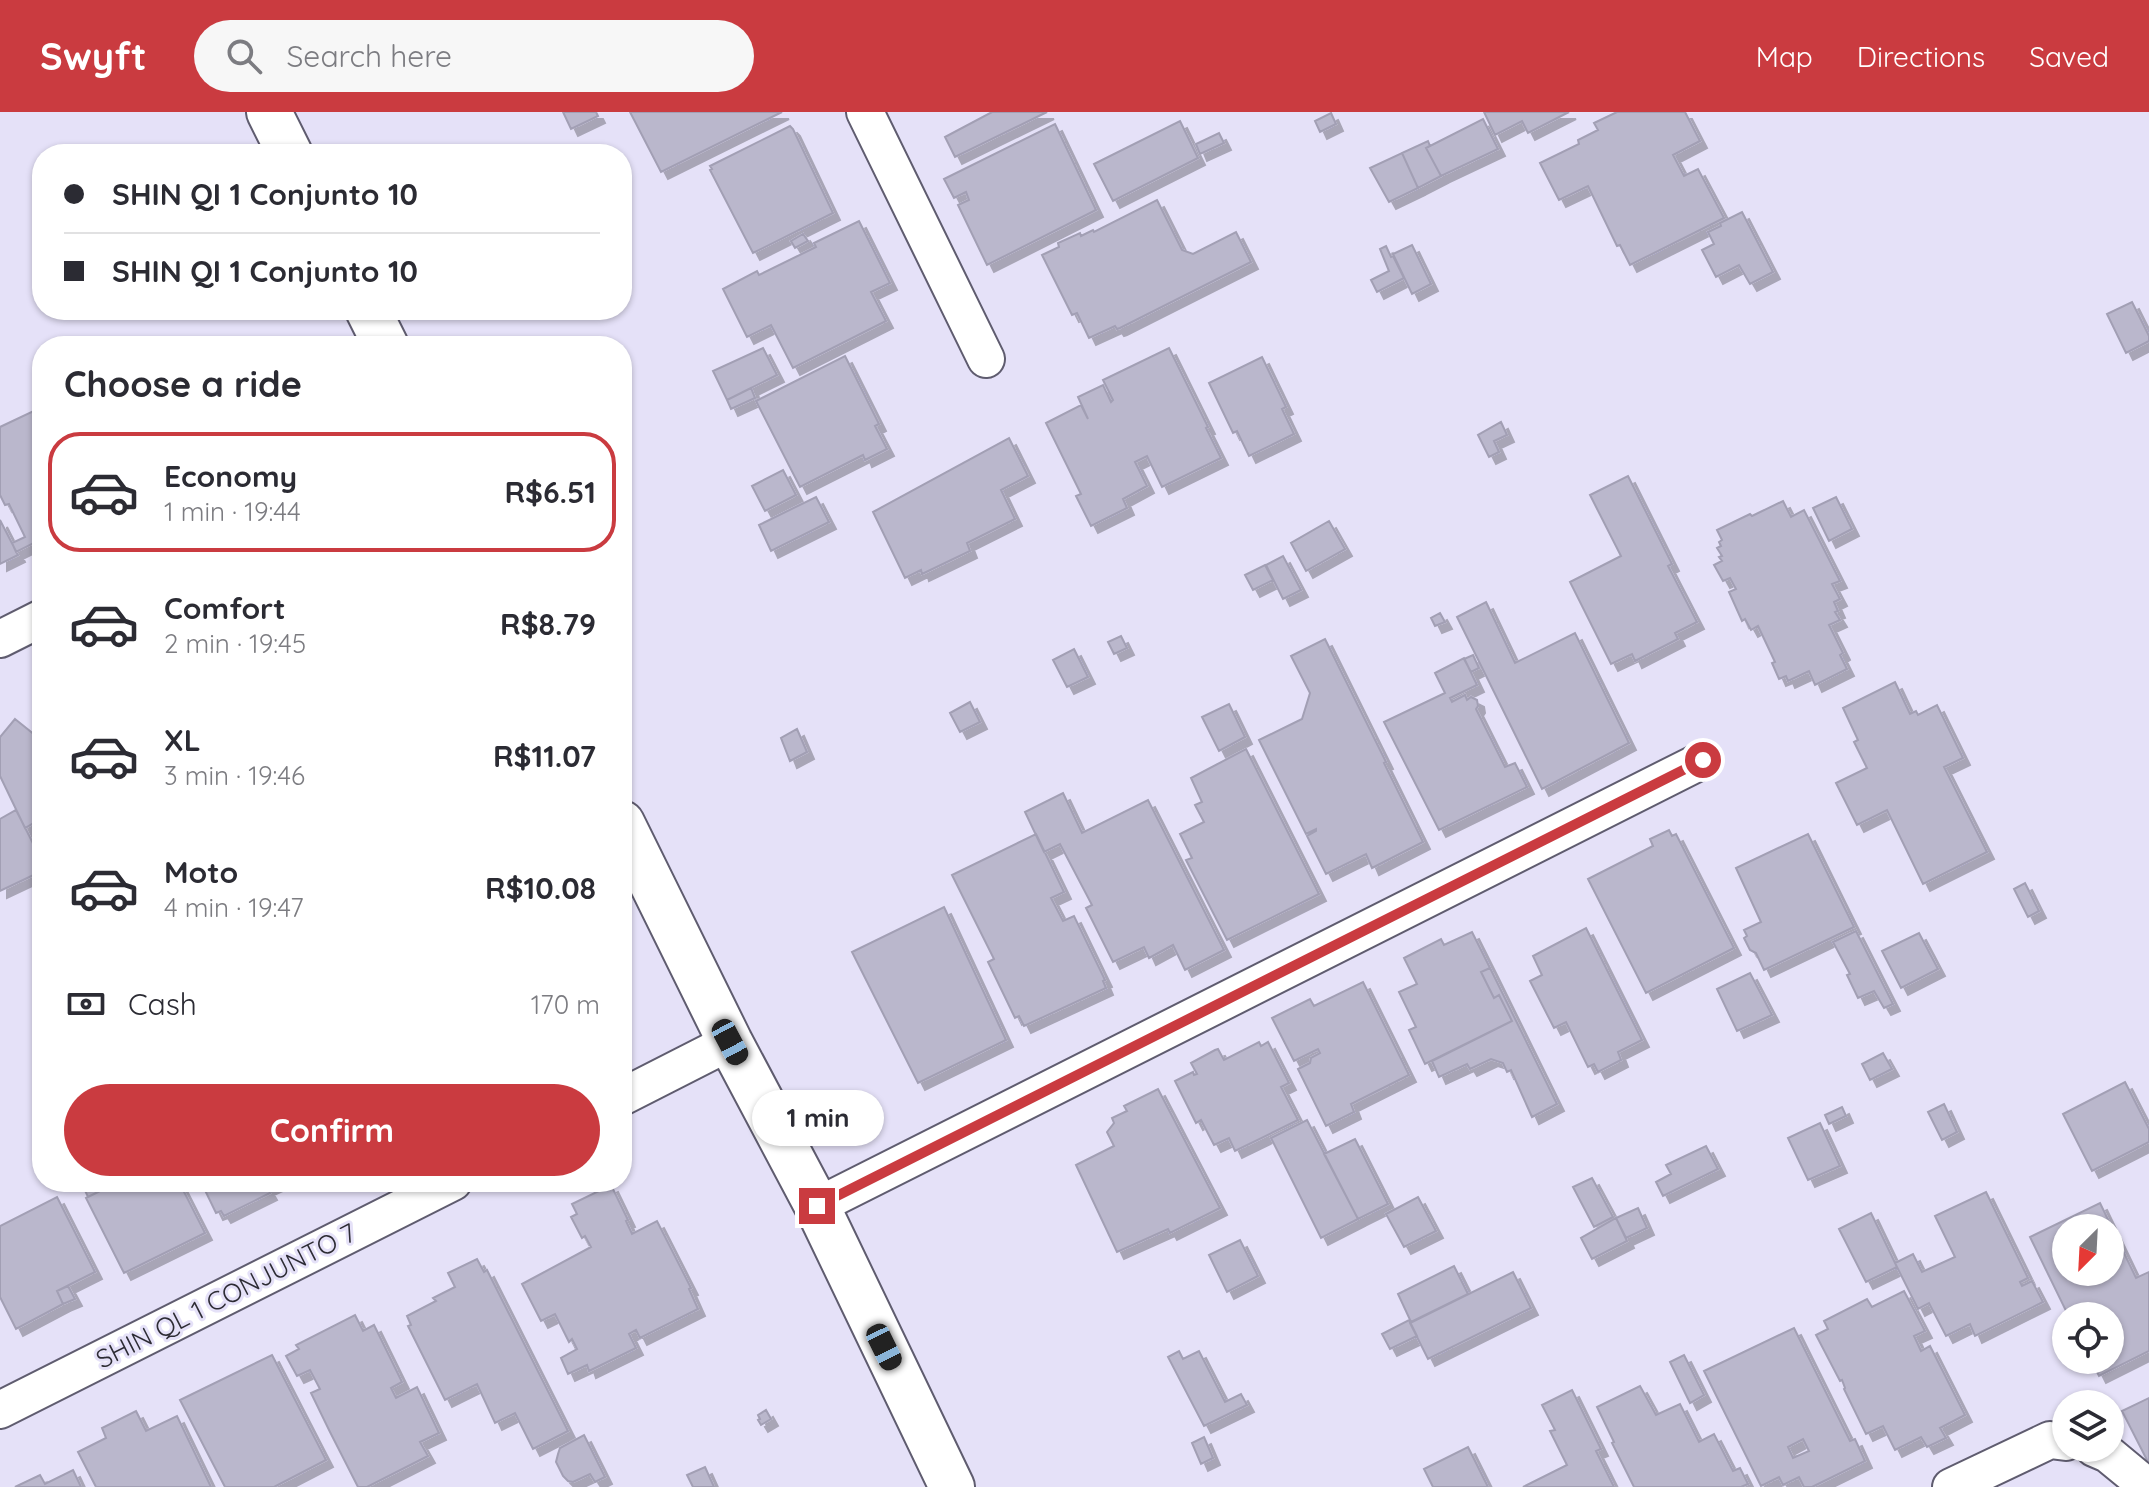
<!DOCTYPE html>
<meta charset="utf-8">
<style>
:root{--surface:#fff;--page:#f7f7f7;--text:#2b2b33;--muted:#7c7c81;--line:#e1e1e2;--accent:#ca3b40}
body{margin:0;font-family:Quicksand,sans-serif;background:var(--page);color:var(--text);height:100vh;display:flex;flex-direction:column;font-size:30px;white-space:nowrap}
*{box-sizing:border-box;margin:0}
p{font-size:26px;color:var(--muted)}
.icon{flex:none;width:44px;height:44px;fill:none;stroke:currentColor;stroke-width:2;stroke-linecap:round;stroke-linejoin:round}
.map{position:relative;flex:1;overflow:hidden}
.drawer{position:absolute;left:32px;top:224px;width:600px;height:856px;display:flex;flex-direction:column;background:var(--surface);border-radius:32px;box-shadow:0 2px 6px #0004}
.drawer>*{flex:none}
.banner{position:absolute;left:32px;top:32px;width:600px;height:176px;border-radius:32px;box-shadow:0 2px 6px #0004;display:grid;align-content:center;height:176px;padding:0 32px;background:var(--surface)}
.needle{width:52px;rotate:204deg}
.tools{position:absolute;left:2052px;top:1102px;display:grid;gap:16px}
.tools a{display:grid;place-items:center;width:72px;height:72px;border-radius:50%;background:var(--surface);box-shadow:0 2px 6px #0004;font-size:40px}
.end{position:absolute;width:36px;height:36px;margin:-18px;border:10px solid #ca3b40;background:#fff;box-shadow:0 0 0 4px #fff}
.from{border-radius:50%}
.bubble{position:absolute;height:56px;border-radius:28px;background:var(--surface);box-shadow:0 2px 6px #0004;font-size:26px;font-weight:800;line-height:56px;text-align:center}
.car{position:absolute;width:24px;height:48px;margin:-24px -12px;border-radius:10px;box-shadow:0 0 6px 2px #0007;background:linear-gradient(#222 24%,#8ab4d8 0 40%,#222 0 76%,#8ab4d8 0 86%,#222 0)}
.banner b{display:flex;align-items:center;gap:28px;height:76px;font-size:30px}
.banner b+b{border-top:2px solid var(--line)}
.banner i{width:20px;height:20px;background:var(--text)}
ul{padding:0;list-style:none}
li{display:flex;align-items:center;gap:24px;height:120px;margin:0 16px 12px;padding:0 16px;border:4px solid transparent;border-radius:32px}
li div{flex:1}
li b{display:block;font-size:30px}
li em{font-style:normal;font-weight:800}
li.current{border-color:var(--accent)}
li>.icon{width:72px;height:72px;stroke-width:1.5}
h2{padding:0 32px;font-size:36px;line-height:96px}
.pay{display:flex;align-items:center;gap:20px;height:88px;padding:0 32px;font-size:30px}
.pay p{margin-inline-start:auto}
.primary-button{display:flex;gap:16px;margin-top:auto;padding:16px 32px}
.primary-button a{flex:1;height:92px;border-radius:48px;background:var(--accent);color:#fff;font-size:32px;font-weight:800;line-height:92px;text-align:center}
header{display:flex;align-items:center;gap:48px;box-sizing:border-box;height:112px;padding:0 40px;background:var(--accent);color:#fff}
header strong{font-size:38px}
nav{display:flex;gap:44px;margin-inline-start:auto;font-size:28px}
.search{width:560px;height:72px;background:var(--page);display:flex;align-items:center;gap:20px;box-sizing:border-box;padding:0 28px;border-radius:44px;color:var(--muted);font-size:30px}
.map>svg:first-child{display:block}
.building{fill:#bab7cc;stroke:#a29fb4;stroke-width:2;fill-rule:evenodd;filter:url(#shadow)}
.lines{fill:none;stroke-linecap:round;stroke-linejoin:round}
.minor-casing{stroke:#5f5c6f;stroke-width:40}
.tertiary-casing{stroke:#5f5c6f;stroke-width:48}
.minor{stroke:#fff;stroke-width:36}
.tertiary{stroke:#fff;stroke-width:44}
.route{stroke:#ca3b40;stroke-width:10}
.labels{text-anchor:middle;stroke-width:6;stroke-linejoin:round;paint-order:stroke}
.street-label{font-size:26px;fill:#2d2c34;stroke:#e5e1f8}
</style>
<header>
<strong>Swyft</strong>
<div class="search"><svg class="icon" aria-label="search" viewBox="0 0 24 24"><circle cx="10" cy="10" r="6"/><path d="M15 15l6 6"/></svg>Search here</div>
<nav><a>Map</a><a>Directions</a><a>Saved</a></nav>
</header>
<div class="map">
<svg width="2149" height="1375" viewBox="0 0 2149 1375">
<defs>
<filter id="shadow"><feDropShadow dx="7" dy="7" stdDeviation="0" flood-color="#0004"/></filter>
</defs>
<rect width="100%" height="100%" fill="#e5e1f8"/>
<path class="building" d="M563,0H596L598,4L571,17Z
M630,0H782L661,60Z
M992,0H1047L955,45L945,25Z
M1484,0H1569L1528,21L1522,9L1495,23Z
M1617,0H1685L1700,29L1673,43L1684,64L1698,57L1724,106L1630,153L1620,133L1617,134L1588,74L1559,88L1540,51L1579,32L1578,28L1598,18L1594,11Z
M1331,1L1336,12L1320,20L1315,9Z
M1483,7L1498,37L1441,64L1426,36Z
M1180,9L1198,46L1113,89L1094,52Z
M1055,12L1096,98L987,153L958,93L969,88L966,80L954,86L944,67Z
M790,14L793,17L833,101L753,141L710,58L712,57L710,54Z
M1219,21L1224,31L1200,42L1196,32Z
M1428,29L1430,34L1426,36L1441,64L1418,76L1402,41Z
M1402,41L1418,76L1389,90L1370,56Z
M1157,88L1182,138L1193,142L1236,120L1251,150L1120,216L1117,217L1115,214L1089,226L1077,201L1072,203L1042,143L1059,135L1058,131L1080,121L1081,124L1093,118L1094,120Z
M1742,100L1773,160L1750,172L1739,153L1716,165L1702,138L1714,132L1708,120L1721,114L1720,111Z
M859,109L890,171L871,180L886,209L793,256L771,213L747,225L723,177L757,159L759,163L816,135L814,131Z
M803,122L808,129L795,136L791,129Z
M1412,133L1431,172L1412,182L1393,142Z
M1386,134L1391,145L1393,144L1404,166L1377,180L1371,168L1389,159L1380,137Z
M2132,190L2149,224V229L2126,241L2107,202Z
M763,236L777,263L727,288L713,259Z
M1169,236L1208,315L1206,316L1221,346L1162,375L1147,344L1135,350L1147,374L1123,387L1127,396L1091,414L1076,384L1081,382L1046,311L1081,293L1088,307L1078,285L1103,273L1111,290L1113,288L1103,268Z
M845,244L879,312L875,314L887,337L865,348L863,343L800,375L756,289Z
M1262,245L1286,295L1282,297L1294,322L1249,344L1237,319L1233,321L1209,271Z
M751,276L755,286L731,297L727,288Z
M42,295V427L16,440L12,431L25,425L9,392L5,393L0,383V315Z
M1501,310L1507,323L1494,329L1499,340L1489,345L1478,323Z
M1009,326L1028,364L1001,378L1015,407L967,431L970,439L922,462L921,458L905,466L873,400Z
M783,358L796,383L765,399L752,374Z
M1628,364L1672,452L1668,454L1697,510L1675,521L1678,527L1635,549L1632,542L1611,552L1570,470L1621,444L1590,383Z
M816,385L829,410L771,439L759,413Z
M1836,385L1852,417L1829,429L1813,396Z
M1783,389L1791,405L1804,398L1840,469L1832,472L1840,487L1834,490L1838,499L1835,500L1840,508L1829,513L1843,541L1840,543L1847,557L1815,573L1809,559L1788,569L1786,564L1779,567L1772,551L1775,550L1758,514L1751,518L1745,507L1742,509L1729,480L1736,477L1730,466L1723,469L1714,453L1722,449L1719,445L1722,444L1717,436L1721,434L1719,430L1722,428L1717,418L1750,402L1752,404Z
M0,408L18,443L0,452Z
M1329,409L1345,437L1306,459L1291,431Z
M1283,444L1301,478L1283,487L1266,453Z
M1265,453L1273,468L1253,478L1245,463Z
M1486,490L1515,551L1575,521L1629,631L1542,677L1457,505Z
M1440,501L1445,510L1435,514L1431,506Z
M1121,524L1127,536L1114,542L1108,530Z
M1325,527L1386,650L1384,651L1423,730L1372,756L1366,742L1326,762L1307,724L1316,719V717L1306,722L1259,628L1302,607L1310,581L1291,544Z
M1074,537L1088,565L1067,575L1053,548Z
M1473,543L1479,556L1471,560L1464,547Z
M1464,546L1477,573L1450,586L1452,590L1465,583L1467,588L1471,585L1477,588L1478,594L1476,597L1505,655L1515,651L1527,675L1439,718L1384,610L1445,581L1435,561Z
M1895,570L1910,602L1916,599L1918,603L1937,593L1963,646L1944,655L1987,740L1923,772L1887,698L1857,713L1836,671L1867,656L1854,630L1858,628L1843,596Z
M970,590L980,610L960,620L950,601Z
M1229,592L1245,625L1219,639L1202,605Z
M15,607L35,623L42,615V727L34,711L25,716L0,664V625Z
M797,617L807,640L790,649L781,626Z
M1246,637L1319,782L1227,828L1186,748L1192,746L1180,722L1204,710L1195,693L1202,690L1191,666Z
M1063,681L1082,721L1148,688L1224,838L1185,858L1173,833L1149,846L1144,835L1113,850L1086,796L1092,793L1060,732L1044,740L1025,700Z
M16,698L42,749V759L0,779V707Z
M1669,718L1672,724L1676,722L1734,836L1646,881L1588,767L1653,734L1650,727Z
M1036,722L1064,780L1051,786L1063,809L1074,804L1105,868L1103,869L1106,876L1024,914L1019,904L1015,906L988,850L994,847L952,763Z
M1808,722L1854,815L1764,858L1756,841L1750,838L1744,826L1747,824L1744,818L1761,810L1736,756Z
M2025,771L2039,799L2028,805L2014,777Z
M944,795L1006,928L918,971L852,840Z
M1586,816L1642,928L1618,940L1621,948L1598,960L1594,952L1588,955L1566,910L1554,916L1530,869L1542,863L1533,844Z
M1856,819L1893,892L1884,896L1874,879L1858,886L1847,863L1850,862L1833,830Z
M1472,820L1490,856L1481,860L1494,886L1499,883L1512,909L1425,952L1409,918L1416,915L1399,880L1417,872L1404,846L1441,827L1444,833Z
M1919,821L1938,857L1901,876L1882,839Z
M1490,856L1557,992L1532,1005L1511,958L1507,960L1503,951L1491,947L1470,957L1467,952L1439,965L1432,949L1512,909L1499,883L1494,886L1481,860Z
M1750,861L1772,903L1737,919L1717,877Z
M1363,870L1409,963L1351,992L1354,1000L1326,1014L1298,957L1310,951L1311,946L1320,941L1318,937L1294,949L1272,906L1310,887L1314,894Z
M1259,930L1261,934L1268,930L1289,971L1281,975L1298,1008L1235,1039L1229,1026L1214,1033L1201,1008L1196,1011L1175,969L1193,960L1194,963L1197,962L1191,951L1215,938L1218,937L1224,948Z
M1883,941L1892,957L1870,968L1862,952Z
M2125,970L2149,1017V1030L2092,1059L2063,1002Z
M1158,977L1220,1096L1170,1121L1168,1117L1117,1140L1076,1053L1114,1034L1107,1020L1114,1011L1112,1006L1127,999L1124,994Z
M1944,992L1957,1020L1942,1028L1928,1000Z
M1842,995L1846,1004L1829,1012L1825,1003Z
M1307,1008L1358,1107L1321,1126L1271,1026Z
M1820,1011L1840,1054L1808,1068L1788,1026Z
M1355,1027L1388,1092L1358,1107L1324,1042Z
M1706,1034L1718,1057L1663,1084L1656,1070L1671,1062L1666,1053Z
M1592,1066L1613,1105L1594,1115L1573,1075Z
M81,1070H118L88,1085Z
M118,1070H179L205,1121L124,1161L86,1086Z
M201,1070H280L267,1076L270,1081L224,1104L221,1099L216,1101Z
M611,1073L628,1108L626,1109L632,1122L657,1109L691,1176L689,1177L698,1197L640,1226L636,1218L629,1222L636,1236L589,1259L587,1253L568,1262L561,1246L577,1237L572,1227L569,1230L555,1202L541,1209L522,1172L591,1135L585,1124L582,1126L571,1105L577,1102L572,1092Z
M1986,1080L2028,1166L2020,1170L2022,1174L2032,1169L2043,1190L1975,1224L1970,1212L1946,1224L1929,1191L1918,1197L1895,1151L1913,1142L1922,1160L1955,1145L1935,1104Z
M57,1085L95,1160L57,1179L63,1192L16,1217L0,1185V1114Z
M1418,1085L1436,1119L1404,1135L1386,1102Z
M2100,1091L2136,1166L2149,1160V1239L2099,1264L2091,1248H2110V1204H2082L2079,1198L2068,1203L2030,1125ZM2066,1116H2110V1160H2066Z
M1638,1096L1647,1116L1626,1126L1616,1106Z
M1871,1101L1897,1155L1866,1170L1839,1117Z
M1616,1106L1627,1129L1592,1147L1581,1126Z
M1240,1128L1258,1164L1227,1180L1209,1143Z
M477,1147L484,1160L487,1158L568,1319L533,1337L515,1301L495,1311L477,1272L445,1288L408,1214L411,1213L407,1204L436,1189L433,1186L455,1175L448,1161Z
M1454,1154L1468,1182L1411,1210L1398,1182Z
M1513,1160L1531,1196L1428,1247L1410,1211Z
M68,1174L75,1187L63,1192L57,1179Z
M1904,1179L1925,1219L1914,1224L1921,1239L1930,1234L1965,1303L1940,1316L1946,1326L1927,1335L1921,1325L1895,1338L1883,1314L1866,1322L1844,1277L1845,1276L1842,1268L1840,1269L1816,1223L1828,1217L1824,1209L1867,1187L1872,1195Z
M355,1203L363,1219L374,1213L402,1270L391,1276L396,1286L417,1275L439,1321L420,1330L428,1344L367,1375H358L330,1320L311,1281L320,1277L310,1258L297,1264L286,1244L299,1237L296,1233Z
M1409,1208L1417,1224L1390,1237L1382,1222Z
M1794,1216L1850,1329L1855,1327L1865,1349L1812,1375H1804L1799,1365L1783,1373L1779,1365L1761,1374L1704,1259ZM1803,1327L1809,1339L1793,1346L1788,1335Z
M1179,1239L1183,1247L1199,1239L1225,1290L1241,1282L1247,1293L1204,1314L1168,1245Z
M272,1243L326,1348L274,1375H225L180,1288Z
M1684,1243L1704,1283L1690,1291L1670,1250Z
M1640,1274L1656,1303L1680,1292L1699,1330L1714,1322L1733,1359L1740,1356L1748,1372L1741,1375H1634L1612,1331L1614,1330L1597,1295Z
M1572,1278L1601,1337L1596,1339L1614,1375H1523L1567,1353L1550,1319L1555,1318L1542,1293Z
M2149,1286V1352L2122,1299Z
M766,1298L771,1307L761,1313L758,1308L760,1307L758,1303Z
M136,1299L146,1319L177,1304L211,1375H96L78,1340L106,1326L102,1316Z
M584,1323L605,1365L595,1370L590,1362L573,1370L568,1369L563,1364L556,1350L558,1342L560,1336Z
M1204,1325L1213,1346L1201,1352L1192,1331Z
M1468,1335L1488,1375H1433L1424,1357Z
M705,1355L714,1375H693L687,1363Z
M73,1358L81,1375H15L40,1363L45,1372Z"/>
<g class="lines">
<g class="minor-casing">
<path id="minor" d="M865,0L986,247
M0,527L42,506
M622,985L730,930
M817,1094L1703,648
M0,1298L453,1070
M2094,1336L2108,1342L2148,1375
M1951,1375L2050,1328L2066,1330"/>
</g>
<g class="tertiary-casing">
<path id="tertiary" d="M269,0L290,42
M368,198L386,234
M622,711L730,930L817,1094L952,1375"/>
</g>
<use href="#minor" class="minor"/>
<use href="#tertiary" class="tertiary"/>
</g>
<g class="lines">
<path class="route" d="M817,1094L1703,648"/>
</g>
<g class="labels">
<g class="street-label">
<text transform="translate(226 1184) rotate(-27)" y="9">SHIN QL 1 CONJUNTO 7</text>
</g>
</g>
</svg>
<div class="tools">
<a><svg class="needle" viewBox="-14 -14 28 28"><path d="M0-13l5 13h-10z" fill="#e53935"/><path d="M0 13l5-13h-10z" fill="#7c7c81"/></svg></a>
<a><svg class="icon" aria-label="locate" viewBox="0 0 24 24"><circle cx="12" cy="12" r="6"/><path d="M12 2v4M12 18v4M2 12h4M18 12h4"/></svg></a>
<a><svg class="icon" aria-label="layers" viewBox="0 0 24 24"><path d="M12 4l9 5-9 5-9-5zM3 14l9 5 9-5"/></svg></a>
</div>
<i class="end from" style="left:1703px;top:648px"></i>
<i class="end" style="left:817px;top:1094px"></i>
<div class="bubble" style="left:752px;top:978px;width:132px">1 min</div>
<i class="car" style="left:730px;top:930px;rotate:152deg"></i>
<i class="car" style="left:884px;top:1235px;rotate:154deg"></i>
<div class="banner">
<b><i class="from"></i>SHIN QI 1 Conjunto 10</b>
<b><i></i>SHIN QI 1 Conjunto 10</b>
</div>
<section class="drawer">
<h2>Choose a ride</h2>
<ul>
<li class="current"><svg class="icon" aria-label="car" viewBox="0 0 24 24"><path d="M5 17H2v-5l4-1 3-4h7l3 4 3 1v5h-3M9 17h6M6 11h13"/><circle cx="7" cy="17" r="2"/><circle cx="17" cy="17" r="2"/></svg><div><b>Economy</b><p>1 min · 19:44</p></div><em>R$6.51</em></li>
<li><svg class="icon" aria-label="car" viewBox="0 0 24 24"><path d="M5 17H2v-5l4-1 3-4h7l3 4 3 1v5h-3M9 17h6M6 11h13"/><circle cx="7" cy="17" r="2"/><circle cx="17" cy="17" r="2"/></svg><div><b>Comfort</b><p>2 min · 19:45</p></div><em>R$8.79</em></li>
<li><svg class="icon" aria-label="car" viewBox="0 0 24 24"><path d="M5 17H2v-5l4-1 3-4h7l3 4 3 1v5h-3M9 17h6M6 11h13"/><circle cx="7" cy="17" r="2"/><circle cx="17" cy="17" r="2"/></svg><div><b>XL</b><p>3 min · 19:46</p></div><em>R$11.07</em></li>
<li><svg class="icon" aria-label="car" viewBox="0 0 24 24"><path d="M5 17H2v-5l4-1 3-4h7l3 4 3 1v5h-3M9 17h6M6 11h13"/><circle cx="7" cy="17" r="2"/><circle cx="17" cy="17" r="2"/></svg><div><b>Moto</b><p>4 min · 19:47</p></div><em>R$10.08</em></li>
</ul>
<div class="pay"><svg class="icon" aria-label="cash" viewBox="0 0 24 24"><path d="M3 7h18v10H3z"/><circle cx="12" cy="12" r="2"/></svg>Cash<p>170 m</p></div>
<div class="primary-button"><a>Confirm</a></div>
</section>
</div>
